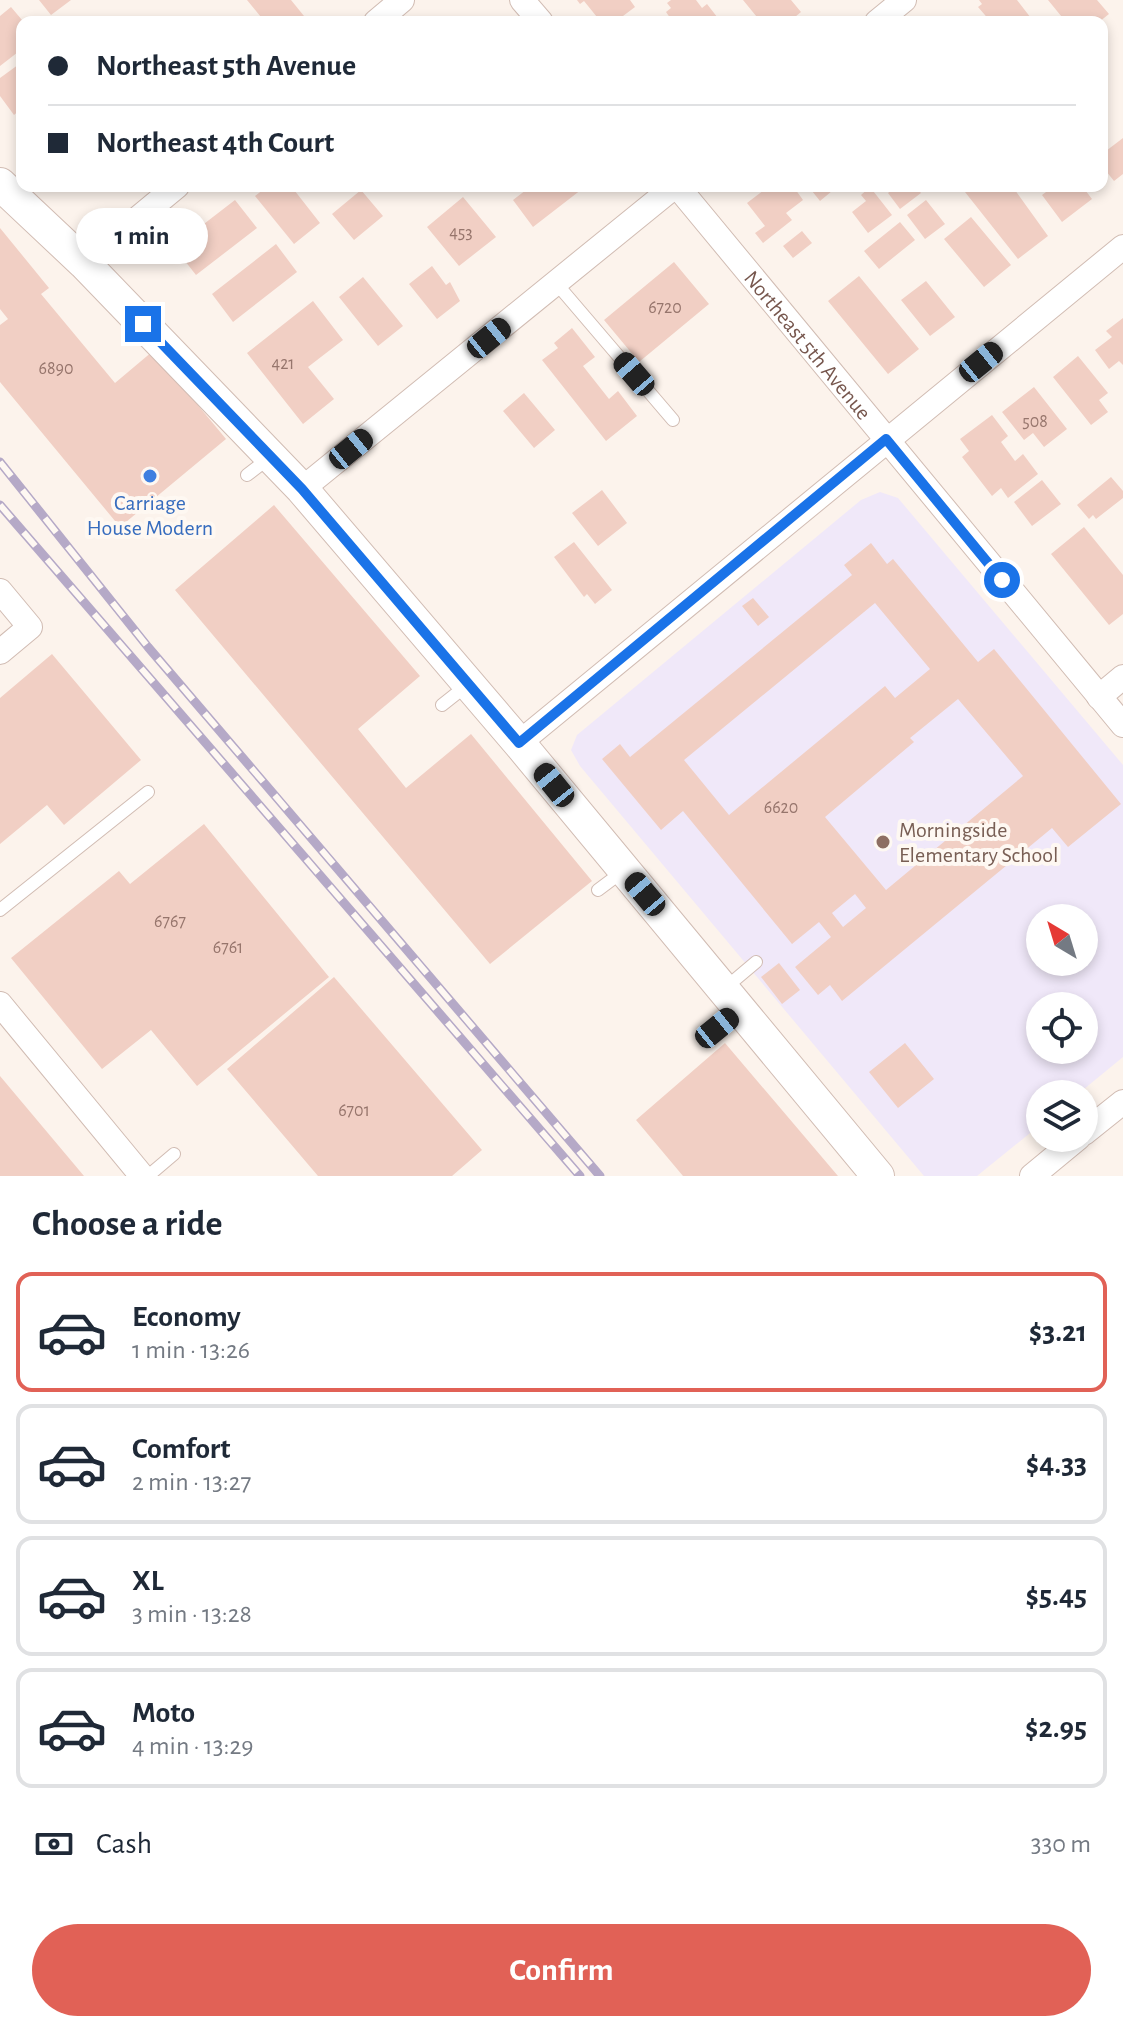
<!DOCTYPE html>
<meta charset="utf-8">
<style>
:root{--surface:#fff;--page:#f6f6f7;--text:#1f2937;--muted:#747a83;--line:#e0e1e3;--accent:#e16156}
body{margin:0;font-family:"Alegreya Sans",sans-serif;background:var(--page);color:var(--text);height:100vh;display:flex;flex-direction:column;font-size:30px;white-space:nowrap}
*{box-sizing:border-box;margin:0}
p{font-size:26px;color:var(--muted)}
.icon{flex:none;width:44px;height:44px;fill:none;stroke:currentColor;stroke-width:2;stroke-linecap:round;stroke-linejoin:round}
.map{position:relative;height:1176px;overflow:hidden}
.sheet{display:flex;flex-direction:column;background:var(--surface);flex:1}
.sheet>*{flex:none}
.top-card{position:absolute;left:16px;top:16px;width:1092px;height:176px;border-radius:16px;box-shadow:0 4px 12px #0003;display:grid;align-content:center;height:176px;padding:0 32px;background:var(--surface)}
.needle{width:52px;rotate:322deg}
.fabs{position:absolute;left:1026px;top:904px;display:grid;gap:16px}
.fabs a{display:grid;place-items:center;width:72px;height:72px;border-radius:50%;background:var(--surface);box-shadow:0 4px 12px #0003;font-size:40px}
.end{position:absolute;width:36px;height:36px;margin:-18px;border:10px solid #1a73e8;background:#fff;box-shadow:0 0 0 4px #fff}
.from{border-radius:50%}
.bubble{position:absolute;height:56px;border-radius:28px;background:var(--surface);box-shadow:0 4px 12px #0003;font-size:26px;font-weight:700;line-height:56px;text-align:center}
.car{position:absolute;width:24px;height:48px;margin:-24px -12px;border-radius:10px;box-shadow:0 0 6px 2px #0007;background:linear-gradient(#222 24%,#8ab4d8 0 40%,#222 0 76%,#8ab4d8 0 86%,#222 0)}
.top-card b{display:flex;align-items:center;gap:28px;height:76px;font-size:30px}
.top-card b+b{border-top:2px solid var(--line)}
.top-card i{width:20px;height:20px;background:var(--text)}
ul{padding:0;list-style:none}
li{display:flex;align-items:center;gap:24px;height:120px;margin:0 16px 12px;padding:0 16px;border:4px solid var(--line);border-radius:16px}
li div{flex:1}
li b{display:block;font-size:30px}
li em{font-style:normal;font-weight:700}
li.active{border-color:var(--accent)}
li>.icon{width:72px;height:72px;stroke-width:1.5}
h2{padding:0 32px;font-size:36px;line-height:96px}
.pay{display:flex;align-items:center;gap:20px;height:88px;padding:0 32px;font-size:30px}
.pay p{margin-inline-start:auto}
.button{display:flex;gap:16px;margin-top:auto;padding:16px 32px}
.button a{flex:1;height:92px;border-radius:48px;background:var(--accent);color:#fff;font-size:32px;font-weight:700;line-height:92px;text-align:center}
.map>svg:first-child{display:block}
.education{fill:#f0e8f9;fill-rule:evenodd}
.building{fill:#f1cfc4;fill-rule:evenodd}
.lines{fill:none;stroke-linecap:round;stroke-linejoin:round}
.service-casing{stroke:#d1bcb3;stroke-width:14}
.minor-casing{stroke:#d1bcb3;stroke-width:26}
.tertiary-casing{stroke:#d1bcb3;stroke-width:34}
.service{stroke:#fff;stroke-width:12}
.minor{stroke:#fff;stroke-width:24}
.tertiary{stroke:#fff;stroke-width:32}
.rail-casing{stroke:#b5a9c7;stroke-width:9}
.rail{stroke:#fef8f2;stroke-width:6;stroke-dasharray:18;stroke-linecap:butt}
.route{stroke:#1a73e8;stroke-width:10}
.shop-dot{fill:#3f7fe0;stroke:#fef8f2;stroke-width:3}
.education-dot{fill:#8d6e63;stroke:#fef8f2;stroke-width:3}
.labels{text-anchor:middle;stroke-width:8;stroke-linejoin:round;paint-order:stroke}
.number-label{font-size:18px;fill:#96756c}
.street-label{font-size:22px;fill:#77574e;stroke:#fef8f2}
.shop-label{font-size:22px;fill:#366cbe;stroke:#fef8f2}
.education-label{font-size:22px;fill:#785e54;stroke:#fef8f2;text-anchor:start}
</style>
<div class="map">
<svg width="1123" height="1176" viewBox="0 0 1123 1176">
<rect width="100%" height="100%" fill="#fcf3ec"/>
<path class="education" d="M880,492L898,498L1123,765V1057L1078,1094H1040V1125L977,1176H924L580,766L571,750L577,735L861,500ZM1040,918H1084V962H1040ZM1040,1006H1084V1050H1040Z"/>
<path class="building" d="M39,0H71L51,15Z
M247,0H291L304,16L296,22H265Z
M577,0H630L635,7L615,22H601L584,1L580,4Z
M671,0H696L702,8L707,4L721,22H673L666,12L671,8L667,3Z
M743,0H791L801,12L789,22H761Z
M979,0H1017L1034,22H991L978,7L982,4Z
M1048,0H1097L1109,14L1099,22H1066Z
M11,7L22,20V49L0,66V16Z
M22,62V108L14,115L0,96V78Z
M1123,138V174L1114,181L1102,166V154Z
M268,186H291L320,223L294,244L255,196Z
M523,186H586L533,227L513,200L526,190Z
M761,186H793L803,200L786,213L792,220L763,243L755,233L765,226L747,203L764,190Z
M808,186H838L820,201Z
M896,186H915L921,193L900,209L888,193Z
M972,186H1012L1048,236L1018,259L965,192Z
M1054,186H1082L1092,199L1062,222L1042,195Z
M870,187L892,215L868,233L852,212L866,201L861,195Z
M361,190L383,216L354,240L332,214Z
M463,197L496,237L459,266L427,227Z
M235,200L257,228L196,275L174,247Z
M926,200L945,224L925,239L907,215Z
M971,217L1011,265L984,287L944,239Z
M900,222L915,240L879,269L864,251Z
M0,228L49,288L41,294L115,383L153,351L226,439L120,527L0,382V325L8,319L0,309Z
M802,231L812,243L793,258L783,246Z
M276,244L297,272L233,322L212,294Z
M674,262L709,304L639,362L604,320Z
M432,266L446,285L450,282L460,301L437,319L409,284Z
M859,276L919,349L888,374L828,301Z
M363,277L403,326L378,346L339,297Z
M926,281L955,317L930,336L901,300Z
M313,301L343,340L308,367L334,399L303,424L247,353Z
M1123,318V365L1119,361L1109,369L1095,350L1112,337L1106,331Z
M572,328L595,357L583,366L609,399L618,391L637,416L606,441L542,360L558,348L554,343Z
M1078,356L1108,393L1099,400L1108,412L1091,425L1053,377Z
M1034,387L1067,429L1044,447L1033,433L1024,440L1002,412Z
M524,393L555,430L534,448L503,411Z
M992,415L1008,436L1001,442L1015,461L1023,454L1038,474L1008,498L1001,488L992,496L962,457L969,451L960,439Z
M1111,477L1123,491V498L1096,519L1093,515L1089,519L1077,505Z
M1042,480L1061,504L1032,526L1014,502Z
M602,490L627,523L598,546L572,513Z
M274,505L420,676L358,729L406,788L471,734L592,881L490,964L175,590Z
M1084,527L1123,575V614L1109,625L1051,554Z
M574,542L612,590L595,604L587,594L584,597L554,557Z
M871,543L887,564L893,559L978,662L994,649L1121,804L1068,847L1052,828L842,1001L830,985L818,995L795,967L831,937L819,922L792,944L683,811L661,830L602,759L620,744L630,757L852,575L844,565ZM875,603L930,669L895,698L885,686L729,815L684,760ZM958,699L1023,776L886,890L825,817L914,742L910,738ZM855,894L866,908L843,927L832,913Z
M753,598L769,617L758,626L742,606Z
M52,654L141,760L64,825L47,805L0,844V698Z
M204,824L329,977L197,1086L151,1030L102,1069L11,958L119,871L130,884Z
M779,963L800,990L782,1004L761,977Z
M334,977L482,1150L452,1176H318L227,1069Z
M725,1043L838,1176H683L636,1120Z
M905,1043L934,1079L898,1108L869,1072Z
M0,1076L84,1176H0Z"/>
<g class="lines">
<g class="service-casing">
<path id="service" d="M556,283L673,420
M247,475L269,458
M442,705L466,686
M598,890L622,872
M0,910L148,792
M724,989L756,962
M717,1028L738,1011
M148,1176L174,1154"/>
</g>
<g class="minor-casing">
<g id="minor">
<path d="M522,0L541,22"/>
<path d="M376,22L402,0"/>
<path d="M877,22L904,0"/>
<path id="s1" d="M677,186L1123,725"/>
<path d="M84,263L177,186"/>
<path d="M302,489L675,186"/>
<path d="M0,591L30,627L0,652"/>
<path d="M1099,697L1123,677"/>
<path d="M519,743L1123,247"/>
<path d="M0,1004L142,1176"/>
<path d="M1084,1133L1123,1102"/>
<path d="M1032,1176L1078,1138"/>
</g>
</g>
<g class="tertiary-casing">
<path id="tertiary" d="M0,184L84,263L302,489L519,743L878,1176"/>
</g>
<use href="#service" class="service"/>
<use href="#minor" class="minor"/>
<use href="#tertiary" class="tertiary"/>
<g class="rail-casing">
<path id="rail" d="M0,462L148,647L600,1176
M0,505L580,1176"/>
</g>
<use href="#rail" class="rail"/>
</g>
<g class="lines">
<path class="route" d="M143,324L302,489L519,743L886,439L1002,580"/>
</g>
<circle class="shop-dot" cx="150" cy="476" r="8"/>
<circle class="education-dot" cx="883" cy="842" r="8"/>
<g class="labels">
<g class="number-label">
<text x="461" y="238">453</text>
<text x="665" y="313">6720</text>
<text x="283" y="369">421</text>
<text x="56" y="374">6890</text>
<text x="1035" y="427">508</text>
<text x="781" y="813">6620</text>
<text x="170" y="927">6767</text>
<text x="228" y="953">6761</text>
<text x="354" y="1116">6701</text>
</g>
<g class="street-label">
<text dy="8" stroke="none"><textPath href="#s1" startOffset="206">Northeast 5th Avenue</textPath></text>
</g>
<g class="shop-label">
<text x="150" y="510">Carriage<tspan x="150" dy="25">House Modern</tspan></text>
</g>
<g class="education-label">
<text x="899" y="837">Morningside<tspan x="899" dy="25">Elementary School</tspan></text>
</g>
</g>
</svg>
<div class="fabs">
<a><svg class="needle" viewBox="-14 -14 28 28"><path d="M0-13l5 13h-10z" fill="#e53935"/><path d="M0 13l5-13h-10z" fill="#747a83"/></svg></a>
<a><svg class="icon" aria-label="locate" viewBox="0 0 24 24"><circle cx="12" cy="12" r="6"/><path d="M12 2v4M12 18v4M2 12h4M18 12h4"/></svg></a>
<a><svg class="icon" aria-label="layers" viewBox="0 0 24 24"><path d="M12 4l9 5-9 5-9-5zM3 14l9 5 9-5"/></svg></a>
</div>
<i class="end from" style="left:1002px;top:580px"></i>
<i class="end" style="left:143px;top:324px"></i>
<div class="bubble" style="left:76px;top:208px;width:132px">1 min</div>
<i class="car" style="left:489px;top:338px;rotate:51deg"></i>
<i class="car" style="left:981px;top:362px;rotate:51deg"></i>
<i class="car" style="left:634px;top:374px;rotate:319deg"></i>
<i class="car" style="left:351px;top:449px;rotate:51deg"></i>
<i class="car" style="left:554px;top:785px;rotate:321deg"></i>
<i class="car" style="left:645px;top:894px;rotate:320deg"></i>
<i class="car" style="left:717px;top:1028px;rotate:51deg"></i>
<div class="top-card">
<b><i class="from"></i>Northeast 5th Avenue</b>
<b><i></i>Northeast 4th Court</b>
</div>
</div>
<section class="sheet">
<h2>Choose a ride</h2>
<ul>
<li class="active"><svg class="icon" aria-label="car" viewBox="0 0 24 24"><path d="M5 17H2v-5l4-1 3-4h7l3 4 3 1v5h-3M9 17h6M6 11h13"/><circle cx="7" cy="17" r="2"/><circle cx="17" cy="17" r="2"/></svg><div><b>Economy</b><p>1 min · 13:26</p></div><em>$3.21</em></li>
<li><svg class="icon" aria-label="car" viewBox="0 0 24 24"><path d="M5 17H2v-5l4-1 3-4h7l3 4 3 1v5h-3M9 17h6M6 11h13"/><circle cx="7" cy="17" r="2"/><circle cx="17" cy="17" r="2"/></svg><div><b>Comfort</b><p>2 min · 13:27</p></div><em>$4.33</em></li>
<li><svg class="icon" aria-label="car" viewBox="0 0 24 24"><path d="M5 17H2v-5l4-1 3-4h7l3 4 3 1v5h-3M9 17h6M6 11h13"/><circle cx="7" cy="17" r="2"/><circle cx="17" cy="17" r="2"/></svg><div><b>XL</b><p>3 min · 13:28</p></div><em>$5.45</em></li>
<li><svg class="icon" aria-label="car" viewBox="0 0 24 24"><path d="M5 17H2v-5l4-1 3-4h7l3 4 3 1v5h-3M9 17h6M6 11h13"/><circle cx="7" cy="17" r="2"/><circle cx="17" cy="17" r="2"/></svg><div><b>Moto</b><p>4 min · 13:29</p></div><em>$2.95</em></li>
</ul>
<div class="pay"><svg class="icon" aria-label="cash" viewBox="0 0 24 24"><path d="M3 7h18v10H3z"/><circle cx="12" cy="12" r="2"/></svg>Cash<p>330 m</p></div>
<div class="button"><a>Confirm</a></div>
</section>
